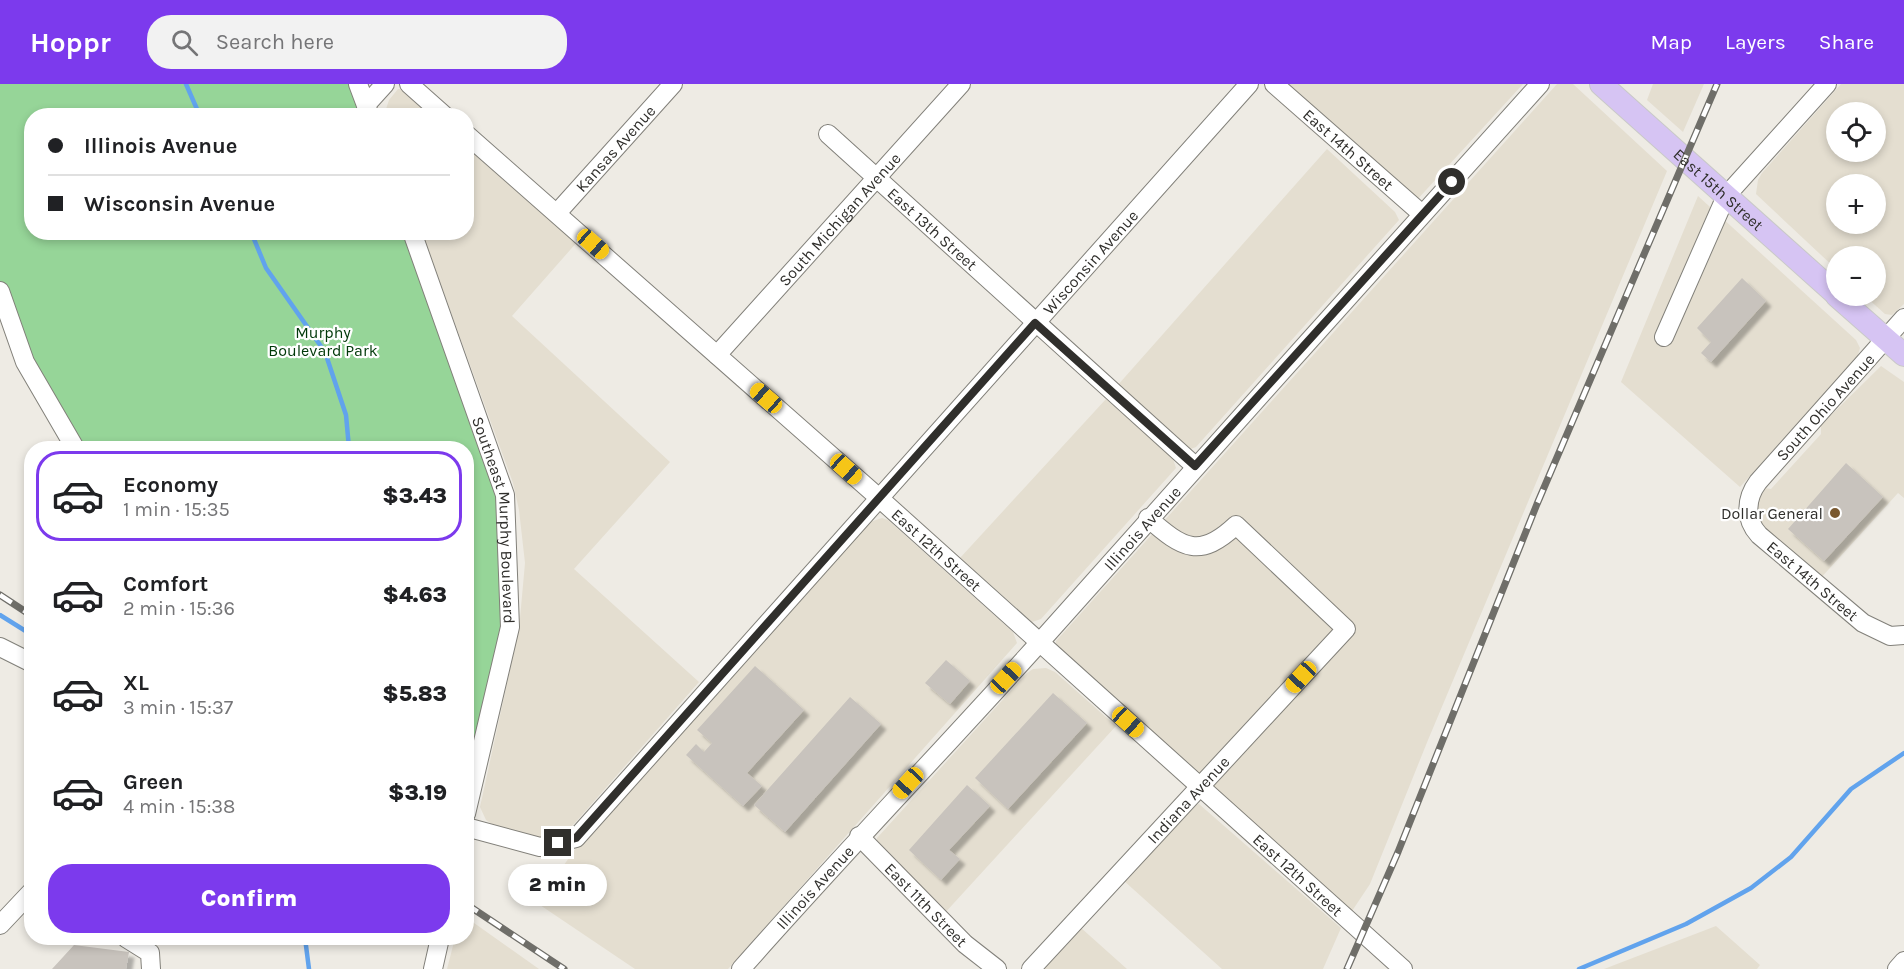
<!DOCTYPE html>
<meta charset="utf-8">
<style>
:root{--surface:#fff;--page:#f2f2f2;--text:#202124;--muted:#757577;--line:#e0e0e0;--accent:#7c3aed}
body{margin:0;font-family:Karla,sans-serif;background:var(--page);color:var(--text);height:100vh;display:flex;flex-direction:column;font-size:22px;white-space:nowrap}
*{box-sizing:border-box;margin:0}
p{font-size:20px;color:var(--muted)}
.icon{flex:none;width:33px;height:33px;fill:none;stroke:currentColor;stroke-width:2;stroke-linecap:round;stroke-linejoin:round}
.map{position:relative;flex:1;overflow:hidden}
.side{position:absolute;left:24px;top:357px;width:450px;height:504px;display:flex;flex-direction:column;background:var(--surface);border-radius:24px;box-shadow:0 3px 9px #0003}
.side>*{flex:none}
.banner{position:absolute;left:24px;top:24px;width:450px;height:132px;border-radius:24px;box-shadow:0 3px 9px #0003;display:grid;align-content:center;height:132px;padding:0 24px;background:var(--surface)}
.tools{position:absolute;left:1826px;top:18px;display:grid;gap:12px}
.tools a{display:grid;place-items:center;width:60px;height:60px;border-radius:50%;background:var(--surface);box-shadow:0 3px 9px #0003;font-size:30px}
.end{position:absolute;width:27px;height:27px;margin:-14px;border:8px solid #302f2c;background:#fff;box-shadow:0 0 0 3px #fff}
.from{border-radius:50%}
.bubble{position:absolute;height:42px;border-radius:21px;background:var(--surface);box-shadow:0 3px 9px #0003;font-size:20px;font-weight:800;line-height:42px;text-align:center}
.car{position:absolute;width:18px;height:36px;margin:-18px -9px;border-radius:8px;box-shadow:0 0 4px 2px #0007;background:linear-gradient(#f5c518 24%,#345 0 40%,#f5c518 0 76%,#345 0 86%,#f5c518 0)}
.banner b{display:flex;align-items:center;gap:21px;height:57px;font-size:22px}
.banner b+b{border-top:2px solid var(--line)}
.banner i{width:15px;height:15px;background:var(--text)}
ul{padding:10px 0 0;list-style:none}
li{display:flex;align-items:center;gap:18px;height:90px;margin:0 12px 9px;padding:0 12px;border:3px solid transparent;border-radius:24px}
li div{flex:1}
li b{display:block;font-size:22px}
li em{font-style:normal;font-weight:800}
li.active{border-color:var(--accent)}
li>.icon{width:54px;height:54px;stroke-width:1.5}
.action{display:flex;gap:12px;margin-top:auto;padding:12px 24px}
.action a{flex:1;height:69px;border-radius:24px;background:var(--accent);color:#fff;font-size:24px;font-weight:800;line-height:69px;text-align:center}
header{display:flex;align-items:center;gap:36px;box-sizing:border-box;height:84px;padding:0 30px;background:var(--accent);color:#fff}
header strong{font-size:28px}
nav{display:flex;gap:33px;margin-inline-start:auto;font-size:21px}
.search{width:420px;height:54px;background:var(--page);display:flex;align-items:center;gap:15px;box-sizing:border-box;padding:0 21px;border-radius:24px;color:var(--muted);font-size:22px}
.map>svg:first-child{display:block}
.built{fill:#e4ded0;fill-rule:evenodd}
.green{fill:#96d598}
.lines{fill:none;stroke-linecap:round;stroke-linejoin:round}
.stream{stroke:#61a3ed;stroke-width:4.5}
.building{fill:#c8c3bd;filter:url(#shadow)}
.minor-casing{stroke:#82807a;stroke-width:20}
.major-casing{stroke:#c9c9c8;stroke-width:24}
.minor{stroke:#fff;stroke-width:18}
.major{stroke:#d6c4f3;stroke-width:22}
.rail-casing{stroke:#6f6e69;stroke-width:7}
.rail{stroke:#fff;stroke-width:4.5;stroke-dasharray:14;stroke-linecap:butt}
.route{stroke:#302f2c;stroke-width:8}
.poi-dot{fill:#79582f;stroke:#fff;stroke-width:2}
.labels{text-anchor:middle;stroke-width:4.5;stroke-linejoin:round;paint-order:stroke}
.street-label{font-size:16px;fill:#302f2c;stroke:#fff}
.park-label{font-size:16px;fill:#003909;stroke:#fff}
.poi-label{font-size:16px;fill:#302f2c;stroke:#fff;text-anchor:end}
</style>
<header>
<strong>Hoppr</strong>
<div class="search"><svg class="icon" aria-label="search" viewBox="0 0 24 24"><circle cx="10" cy="10" r="6"/><path d="M15 15l6 6"/></svg>Search here</div>
<nav><a>Map</a><a>Layers</a><a>Share</a></nav>
</header>
<div class="map">
<svg width="1904" height="885" viewBox="0 0 1904 885">
<defs>
<filter id="shadow"><feDropShadow dx="5.5" dy="5.5" stdDeviation="1.5" flood-color="#0004"/></filter>
</defs>
<rect width="100%" height="100%" fill="#eeebe4"/>
<path class="built" d="M1283,0H1523L1416,117Z
M1557,0H1573L1667,87L1428,656L1370,800L1352,827L1056,563V557Z
M1653,0H1704L1683,48L1647,16Z
M1841,0H1904V220L1892,231L1885,230L1865,212H1875V172H1836V185L1756,110L1758,96L1762,89ZM1836,28H1875V68H1836ZM1836,100H1875V140H1836Z
M398,5H405L438,31H384L389,16Z
M467,57L578,157L512,232L670,378L574,485L699,598L574,740L563,749L551,753H539L492,740L486,736L480,723L519,545L525,479L519,426L513,399L422,149L466,148Z
M1327,65L1395,128L1399,136L1196,363L1188,366L1117,302Z
M1698,112L1856,256L1860,264L1857,274L1740,403L1621,298Z
M1881,282L1904,298V414L1898,409L1819,496L1766,449L1756,428L1760,408L1765,404L1771,405L1821,350V341Z
M1106,315L1173,375L1176,384L1041,535L1032,538L960,474Z
M882,434L888,436L1013,548L1017,559L728,885H635L537,819L576,764L870,438Z
M1046,584L1055,588L1116,642L943,831L877,761V754L1027,589L1033,585Z
M1199,720L1341,844L1323,885H1222L1123,796L1194,721Z
M467,834L539,885H447L455,854H466Z
M1716,842L1760,881L1757,885H1604Z
M1080,843L1127,885H1043Z"/>
<path class="green" d="M0,0H358L370,31L32,32V148L412,149L505,411L510,543L466,697V364H75L0,207Z"/>
<g class="lines">
<path class="stream" d="M186,0L200,32
M251,148L266,184L325,268L346,331L349,364
M0,531L32,551
M305,854L309,885
M1579,885L1686,840L1751,804L1791,773L1851,705L1904,669"/>
</g>
<path class="building" d="M1742,194L1766,217L1711,278L1701,269L1711,258L1697,244Z
M1846,379L1883,413L1824,477L1788,445Z
M946,576L970,597L950,620L925,599Z
M755,582L804,626L747,689L762,702L743,722L686,671L696,660L704,668L712,659L697,646Z
M1053,609L1087,639L1008,725L975,694Z
M850,613L881,640L785,748L754,721Z
M967,701L990,722L949,766L960,775L941,796L909,766Z
M74,861L129,868L126,885H52Z"/>
<g class="lines">
<g class="minor-casing">
<g id="minor">
<path d="M358,0L370,32"/>
<path d="M409,0L445,32"/>
<path id="s1" d="M1274,0L1422,130"/>
<path d="M366,21L385,0"/>
<path id="s2" d="M466,50L878,413L1403,885"/>
<path id="s3" d="M828,50L1195,382"/>
<path id="s4" d="M557,129L673,0"/>
<path id="s5" d="M412,148L505,411L510,543L466,730"/>
<path d="M0,207L25,278L75,364"/>
<path id="s6" d="M1904,234L1758,398C1746,414 1744,435 1759,451L1863,539L1890,552L1904,551"/>
<path d="M1664,253L1726,112L1827,0"/>
<path id="s7" d="M717,271L961,0"/>
<path d="M0,563L32,579"/>
<path id="s8" d="M466,743L540,763L576,754L1249,0"/>
<path id="s9" d="M859,752L965,860L997,885"/>
<path d="M0,841L32,807"/>
<path d="M126,854L150,869L151,885"/>
<path d="M433,885L440,854"/>
<path id="s10" d="M741,885C839,774 941,668 1040,558C1207,372 1372,185 1540,0"/>
<path id="s11" d="M1031,885L1346,545L1236,441C1200,475 1183,465 1148,434"/>
<path d="M1897,885L1904,877"/>
</g>
</g>
<g class="major-casing">
<g id="major">
<path id="s12" d="M1601,0L1836,210"/>
<path d="M1837,212L1904,271"/>
</g>
</g>
<use href="#minor" class="minor"/>
<use href="#major" class="major"/>
<g class="rail-casing">
<path id="rail" d="M0,511L32,532
M466,820L564,885
M1347,885L1398,768L1537,420L1717,0"/>
</g>
<use href="#rail" class="rail"/>
</g>
<g class="lines">
<path class="route" d="M558,759L576,754L1035,239L1195,382L1452,98"/>
</g>
<circle class="poi-dot" cx="1835" cy="429" r="6"/>
<g class="labels">
<g class="street-label">
<text dy="6" stroke="none"><textPath href="#s4" startOffset="87">Kansas Avenue</textPath></text>
<text dy="6" stroke="none"><textPath href="#s1" startOffset="99">East 14th Street</textPath></text>
<text dy="6" stroke="none"><textPath href="#s12" startOffset="158">East 15th Street</textPath></text>
<text dy="6" stroke="none"><textPath href="#s7" startOffset="183">South Michigan Avenue</textPath></text>
<text dy="6" stroke="none"><textPath href="#s3" startOffset="141">East 13th Street</textPath></text>
<text dy="6" stroke="none"><textPath href="#s8" startOffset="886">Wisconsin Avenue</textPath></text>
<text transform="translate(1825 323) rotate(-48)" y="6">South Ohio Avenue</text>
<text dy="6" stroke="none"><textPath href="#s5" startOffset="302">Southeast Murphy Boulevard</textPath></text>
<text dy="6" stroke="none"><textPath href="#s10" startOffset="596">Illinois Avenue</textPath></text>
<text dy="6" stroke="none"><textPath href="#s2" startOffset="628">East 12th Street</textPath></text>
<text dy="6" stroke="none"><textPath href="#s6" startOffset="348">East 14th Street</textPath></text>
<text dy="6" stroke="none"><textPath href="#s11" startOffset="231">Indiana Avenue</textPath></text>
<text dy="6" stroke="none"><textPath href="#s2" startOffset="1114">East 12th Street</textPath></text>
<text dy="6" stroke="none"><textPath href="#s10" startOffset="110">Illinois Avenue</textPath></text>
<text dy="6" stroke="none"><textPath href="#s9" startOffset="96">East 11th Street</textPath></text>
</g>
<g class="park-label">
<text x="323" y="254">Murphy<tspan x="323" dy="18">Boulevard Park</tspan></text>
</g>
<g class="poi-label">
<text x="1823" y="435">Dollar General</text>
</g>
</g>
</svg>
<div class="tools">
<a><svg class="icon" aria-label="locate" viewBox="0 0 24 24"><circle cx="12" cy="12" r="6"/><path d="M12 2v4M12 18v4M2 12h4M18 12h4"/></svg></a>
<a>+</a>
<a>−</a>
</div>
<i class="end from" style="left:1452px;top:98px"></i>
<i class="end" style="left:558px;top:759px"></i>
<div class="bubble" style="left:508px;top:780px;width:99px">2 min</div>
<i class="car" style="left:593px;top:160px;rotate:131deg"></i>
<i class="car" style="left:766px;top:314px;rotate:311deg"></i>
<i class="car" style="left:846px;top:385px;rotate:132deg"></i>
<i class="car" style="left:1301px;top:593px;rotate:223deg"></i>
<i class="car" style="left:1006px;top:594px;rotate:43deg"></i>
<i class="car" style="left:1128px;top:638px;rotate:132deg"></i>
<i class="car" style="left:908px;top:699px;rotate:223deg"></i>
<div class="banner">
<b><i class="from"></i>Illinois Avenue</b>
<b><i></i>Wisconsin Avenue</b>
</div>
<section class="side">
<ul>
<li class="active"><svg class="icon" aria-label="car" viewBox="0 0 24 24"><path d="M5 17H2v-5l4-1 3-4h7l3 4 3 1v5h-3M9 17h6M6 11h13"/><circle cx="7" cy="17" r="2"/><circle cx="17" cy="17" r="2"/></svg><div><b>Economy</b><p>1 min · 15:35</p></div><em>$3.43</em></li>
<li><svg class="icon" aria-label="car" viewBox="0 0 24 24"><path d="M5 17H2v-5l4-1 3-4h7l3 4 3 1v5h-3M9 17h6M6 11h13"/><circle cx="7" cy="17" r="2"/><circle cx="17" cy="17" r="2"/></svg><div><b>Comfort</b><p>2 min · 15:36</p></div><em>$4.63</em></li>
<li><svg class="icon" aria-label="car" viewBox="0 0 24 24"><path d="M5 17H2v-5l4-1 3-4h7l3 4 3 1v5h-3M9 17h6M6 11h13"/><circle cx="7" cy="17" r="2"/><circle cx="17" cy="17" r="2"/></svg><div><b>XL</b><p>3 min · 15:37</p></div><em>$5.83</em></li>
<li><svg class="icon" aria-label="car" viewBox="0 0 24 24"><path d="M5 17H2v-5l4-1 3-4h7l3 4 3 1v5h-3M9 17h6M6 11h13"/><circle cx="7" cy="17" r="2"/><circle cx="17" cy="17" r="2"/></svg><div><b>Green</b><p>4 min · 15:38</p></div><em>$3.19</em></li>
</ul>
<div class="action"><a>Confirm</a></div>
</section>
</div>
